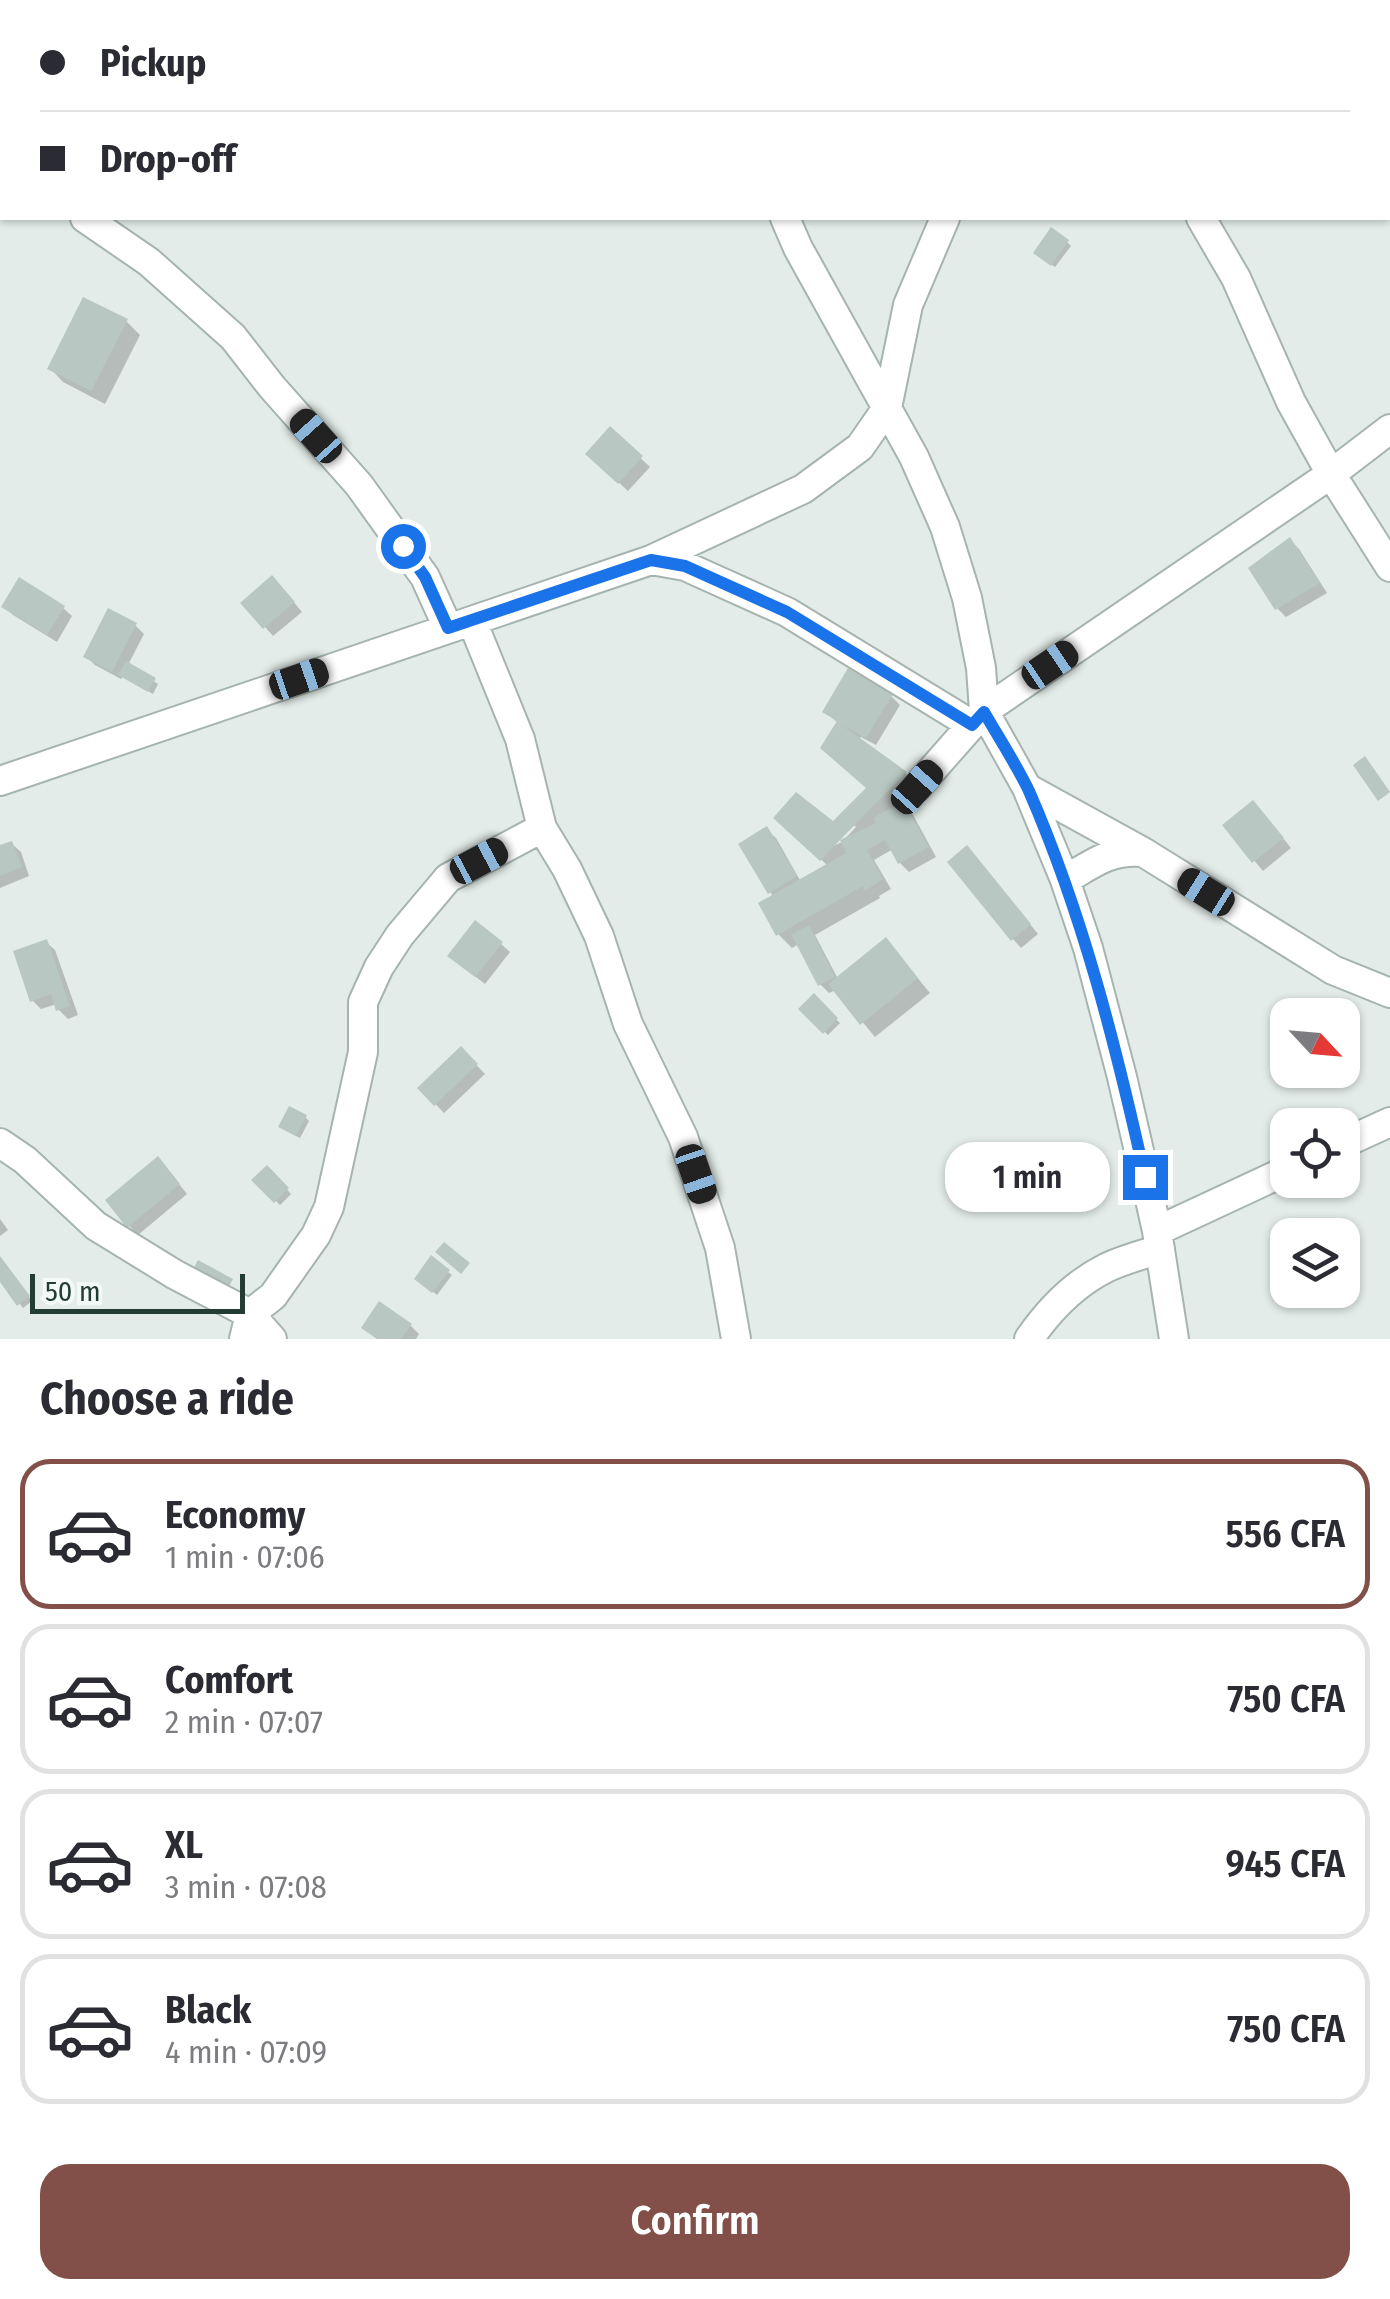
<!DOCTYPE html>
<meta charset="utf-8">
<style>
:root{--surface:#fff;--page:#f2f2f3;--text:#2b2b33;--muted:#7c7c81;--line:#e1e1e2;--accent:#825048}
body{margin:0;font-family:"Fira Sans Condensed",sans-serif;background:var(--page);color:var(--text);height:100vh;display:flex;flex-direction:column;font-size:38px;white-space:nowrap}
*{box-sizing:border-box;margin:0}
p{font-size:32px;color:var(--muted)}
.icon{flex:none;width:55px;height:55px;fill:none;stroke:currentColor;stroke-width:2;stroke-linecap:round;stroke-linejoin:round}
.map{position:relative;height:1339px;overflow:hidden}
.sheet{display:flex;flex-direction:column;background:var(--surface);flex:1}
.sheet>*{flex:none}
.hud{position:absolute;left:0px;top:0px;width:1390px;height:220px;box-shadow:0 2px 8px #0004;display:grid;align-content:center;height:220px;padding:0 40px;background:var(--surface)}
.needle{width:65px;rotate:116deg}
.fabs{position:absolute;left:1270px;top:998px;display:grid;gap:20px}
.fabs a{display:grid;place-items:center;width:90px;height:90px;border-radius:20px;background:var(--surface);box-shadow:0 2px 8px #0004;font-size:50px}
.scale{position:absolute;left:30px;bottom:25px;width:215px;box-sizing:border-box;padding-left:10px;border:5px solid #233d35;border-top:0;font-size:28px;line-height:35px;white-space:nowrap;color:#233d35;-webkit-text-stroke:8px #f3f9f6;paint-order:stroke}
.end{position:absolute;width:45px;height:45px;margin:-22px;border:12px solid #1a73e8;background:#fff;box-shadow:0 0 0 5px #fff}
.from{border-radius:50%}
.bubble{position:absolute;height:70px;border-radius:30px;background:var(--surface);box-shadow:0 2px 8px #0004;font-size:32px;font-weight:600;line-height:70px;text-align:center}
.car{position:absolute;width:30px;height:60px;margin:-30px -15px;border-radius:12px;box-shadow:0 0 8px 2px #0007;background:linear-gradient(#222 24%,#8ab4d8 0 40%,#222 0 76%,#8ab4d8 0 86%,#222 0)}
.hud b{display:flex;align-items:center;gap:35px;height:95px;font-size:38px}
.hud b+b{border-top:2px solid var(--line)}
.hud i{width:25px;height:25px;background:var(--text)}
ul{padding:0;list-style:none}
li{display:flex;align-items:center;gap:30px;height:150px;margin:0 20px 15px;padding:0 20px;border:5px solid var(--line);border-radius:30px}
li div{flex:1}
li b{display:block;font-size:38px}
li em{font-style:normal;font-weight:600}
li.on{border-color:var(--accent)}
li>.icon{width:90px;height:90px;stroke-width:1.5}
h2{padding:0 40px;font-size:45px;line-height:120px}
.button{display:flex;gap:20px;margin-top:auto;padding:20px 40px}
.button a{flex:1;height:115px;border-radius:30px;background:var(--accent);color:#fff;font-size:40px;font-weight:600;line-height:115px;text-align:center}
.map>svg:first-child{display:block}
.shadow{fill:#0003;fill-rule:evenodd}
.building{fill:#b8c7c1}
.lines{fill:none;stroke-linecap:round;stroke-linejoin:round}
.minor-casing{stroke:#a6b4af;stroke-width:32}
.minor{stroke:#fff;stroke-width:28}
.route{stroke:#1a73e8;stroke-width:12}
</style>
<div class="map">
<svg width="1390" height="1339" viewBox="0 0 1390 1339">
<rect width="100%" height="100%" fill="#e3ece8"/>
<path class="shadow" d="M745,0H828L829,2H746Z
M2,86V124L0,121V88Z
M1067,242L1071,246L1055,267L1040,256Z
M126,321L140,335L105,404L63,382L50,368Z
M610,430L650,467L628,491L588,454Z
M1290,540L1299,549L1327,593L1286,617L1277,608Z
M281,587L302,612L273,636L244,603Z
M4,606L63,608L72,616L57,642L13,615Z
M135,625L144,634L128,665L158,684L153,694L123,676L121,679L95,665L86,656Z
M891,696L900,705L876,745L861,737L859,740L906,774L919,787L903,804L912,813L936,857L909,872L900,863L893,849L874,860L891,889L879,896L880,898L815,935L838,979L886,940L930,993L875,1037L836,990L829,993L820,984L799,944L792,948L778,934L774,897L770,892L767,830L776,838L801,882L828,866L790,831L833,824L869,789L838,723L825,712ZM853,824L856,827L842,842L831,847Z
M1262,812L1291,848L1263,871L1225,826Z
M12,844L21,852L29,876L0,888V848Z
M976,857L1038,934L1021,948L1013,939Z
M46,942L55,950L78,1015L68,1019L59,1010L57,1004L41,1009L32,1000Z
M501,944L510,952L485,984L459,964Z
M814,997L840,1023L828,1035L802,1009Z
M461,1049L485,1074L444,1113L420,1088Z
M305,1117L309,1121L300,1138L285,1130Z
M267,1168L291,1194L280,1205L255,1180Z
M167,1169L187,1194L138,1235L129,1226Z
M0,1219L8,1230L0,1236Z
M0,1261L32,1301L23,1308L0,1278Z
M448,1272L452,1275L437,1295L421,1282Z
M410,1325L419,1334L416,1339H377L365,1328Z"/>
<path class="building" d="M1051,227L1069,240L1051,266L1033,253Z
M83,297L128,319L91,391L47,369Z
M610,426L643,456L618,484L585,454Z
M1290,537L1320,583L1275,610L1248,568Z
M272,575L295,602L263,629L240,603Z
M19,577L65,606L47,635L1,607Z
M108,608L137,623L112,672L83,657Z
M126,661L156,678L148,692L118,675Z
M848,668L893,694L866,738L842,725L907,772L840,840L876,823L873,818L903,801L929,847L898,864L885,840L867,850L883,879L865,891L863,886L776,936L758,903L846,853L840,840L820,861L773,818L796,792L833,821L866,788L820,748L837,721L822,712Z
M1365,756L1390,792L1378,801L1353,765Z
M1253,800L1284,838L1252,863L1222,825Z
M767,826L797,876L768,894L738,844Z
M12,841L22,867L0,876V845Z
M967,845L1031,924L1011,941L947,862Z
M475,920L503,942L475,977L447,956Z
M809,925L835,977L818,986L791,934Z
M886,937L918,978L860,1025L828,984Z
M47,939L70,1006L56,1011L51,994L30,1002L13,951Z
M814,993L838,1018L823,1034L798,1009Z
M461,1046L478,1064L434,1106L417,1088Z
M289,1106L307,1115L296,1136L278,1127Z
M158,1156L180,1184L127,1228L105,1200Z
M267,1165L289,1188L274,1203L251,1180Z
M444,1242L470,1263L461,1274L435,1252Z
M431,1255L450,1270L432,1293L414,1279Z
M0,1256L30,1296L17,1306L0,1282Z
M198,1260L233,1279L223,1297L188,1279Z
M379,1301L412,1324L401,1339H377L361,1328Z"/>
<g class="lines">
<g class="minor-casing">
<path id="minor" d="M689,0L690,2
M1084,0L1085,2
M588,2L594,0
M1057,2L1059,0
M0,164L2,165
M85,218L149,262L233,337L272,387L359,485L425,577L448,628
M785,218L798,248L914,457L945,527L967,598L981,668L984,711L1027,788L1065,880L1088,948L1122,1077L1145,1177L1157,1231L1174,1339
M1201,218L1236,278L1291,402L1331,474L1390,567
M651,560L685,566L787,612L972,725
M472,621L520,739L542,828L567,869L599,936L628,1024L683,1137L720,1248L736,1339
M0,781L651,560L803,489L860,447L887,408L908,305L945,218
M917,787L984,711L1331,474L1390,429
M1027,788L1143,852
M1065,880C1092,864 1110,849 1143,852L1333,970L1390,993
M0,1143L25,1160L96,1226L174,1274L250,1314L272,1339
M1342,1144L1390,1122
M1157,1231L1288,1170
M244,1339L250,1314L273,1296L316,1235L329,1207L363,1052V1002L379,967L400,935L448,878L542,828
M1029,1339C1049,1310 1074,1284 1106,1268C1122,1260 1142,1255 1160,1249"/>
</g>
<use href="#minor" class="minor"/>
</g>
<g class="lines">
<path class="route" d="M403,546L425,577L448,628L651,560L685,566L787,612L972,725L984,712C999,738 1016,764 1029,791C1083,915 1116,1046 1145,1177"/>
</g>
</svg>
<div class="fabs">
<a><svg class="needle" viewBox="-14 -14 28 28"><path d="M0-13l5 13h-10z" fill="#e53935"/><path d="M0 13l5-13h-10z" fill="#7c7c81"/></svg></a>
<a><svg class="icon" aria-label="locate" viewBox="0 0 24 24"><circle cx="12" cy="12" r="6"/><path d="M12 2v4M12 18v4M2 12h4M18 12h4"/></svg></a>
<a><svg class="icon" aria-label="layers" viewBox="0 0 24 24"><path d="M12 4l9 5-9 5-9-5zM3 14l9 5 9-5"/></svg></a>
</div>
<div class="scale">50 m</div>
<i class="end from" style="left:403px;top:546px"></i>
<i class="end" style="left:1145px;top:1177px"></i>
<div class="bubble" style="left:945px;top:1142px;width:165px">1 min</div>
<i class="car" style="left:316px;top:436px;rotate:318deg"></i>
<i class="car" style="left:1050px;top:665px;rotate:56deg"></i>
<i class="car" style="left:299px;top:679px;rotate:71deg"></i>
<i class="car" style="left:917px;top:787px;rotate:42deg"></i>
<i class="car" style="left:479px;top:861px;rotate:62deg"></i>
<i class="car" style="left:1206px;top:892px;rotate:302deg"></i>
<i class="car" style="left:696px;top:1174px;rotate:161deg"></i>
<div class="hud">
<b><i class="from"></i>Pickup</b>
<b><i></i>Drop-off</b>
</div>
</div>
<section class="sheet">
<h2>Choose a ride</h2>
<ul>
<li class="on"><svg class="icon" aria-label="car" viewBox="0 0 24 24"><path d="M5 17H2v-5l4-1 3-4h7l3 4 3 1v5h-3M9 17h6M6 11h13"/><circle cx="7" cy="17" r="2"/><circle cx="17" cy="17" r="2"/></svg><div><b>Economy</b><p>1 min · 07:06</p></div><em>556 CFA</em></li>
<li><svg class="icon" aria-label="car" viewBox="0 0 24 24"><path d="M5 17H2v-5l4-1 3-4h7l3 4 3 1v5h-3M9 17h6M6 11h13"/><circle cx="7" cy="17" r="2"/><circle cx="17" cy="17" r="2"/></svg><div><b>Comfort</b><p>2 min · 07:07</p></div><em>750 CFA</em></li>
<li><svg class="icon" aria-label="car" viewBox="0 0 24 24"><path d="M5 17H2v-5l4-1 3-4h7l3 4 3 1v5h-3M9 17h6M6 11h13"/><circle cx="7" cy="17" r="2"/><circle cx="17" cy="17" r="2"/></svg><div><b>XL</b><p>3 min · 07:08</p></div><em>945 CFA</em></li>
<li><svg class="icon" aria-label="car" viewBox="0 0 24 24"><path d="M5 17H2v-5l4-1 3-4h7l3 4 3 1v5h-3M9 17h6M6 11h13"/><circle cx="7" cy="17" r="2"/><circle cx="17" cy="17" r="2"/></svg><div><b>Black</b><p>4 min · 07:09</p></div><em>750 CFA</em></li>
</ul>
<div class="button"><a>Confirm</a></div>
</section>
